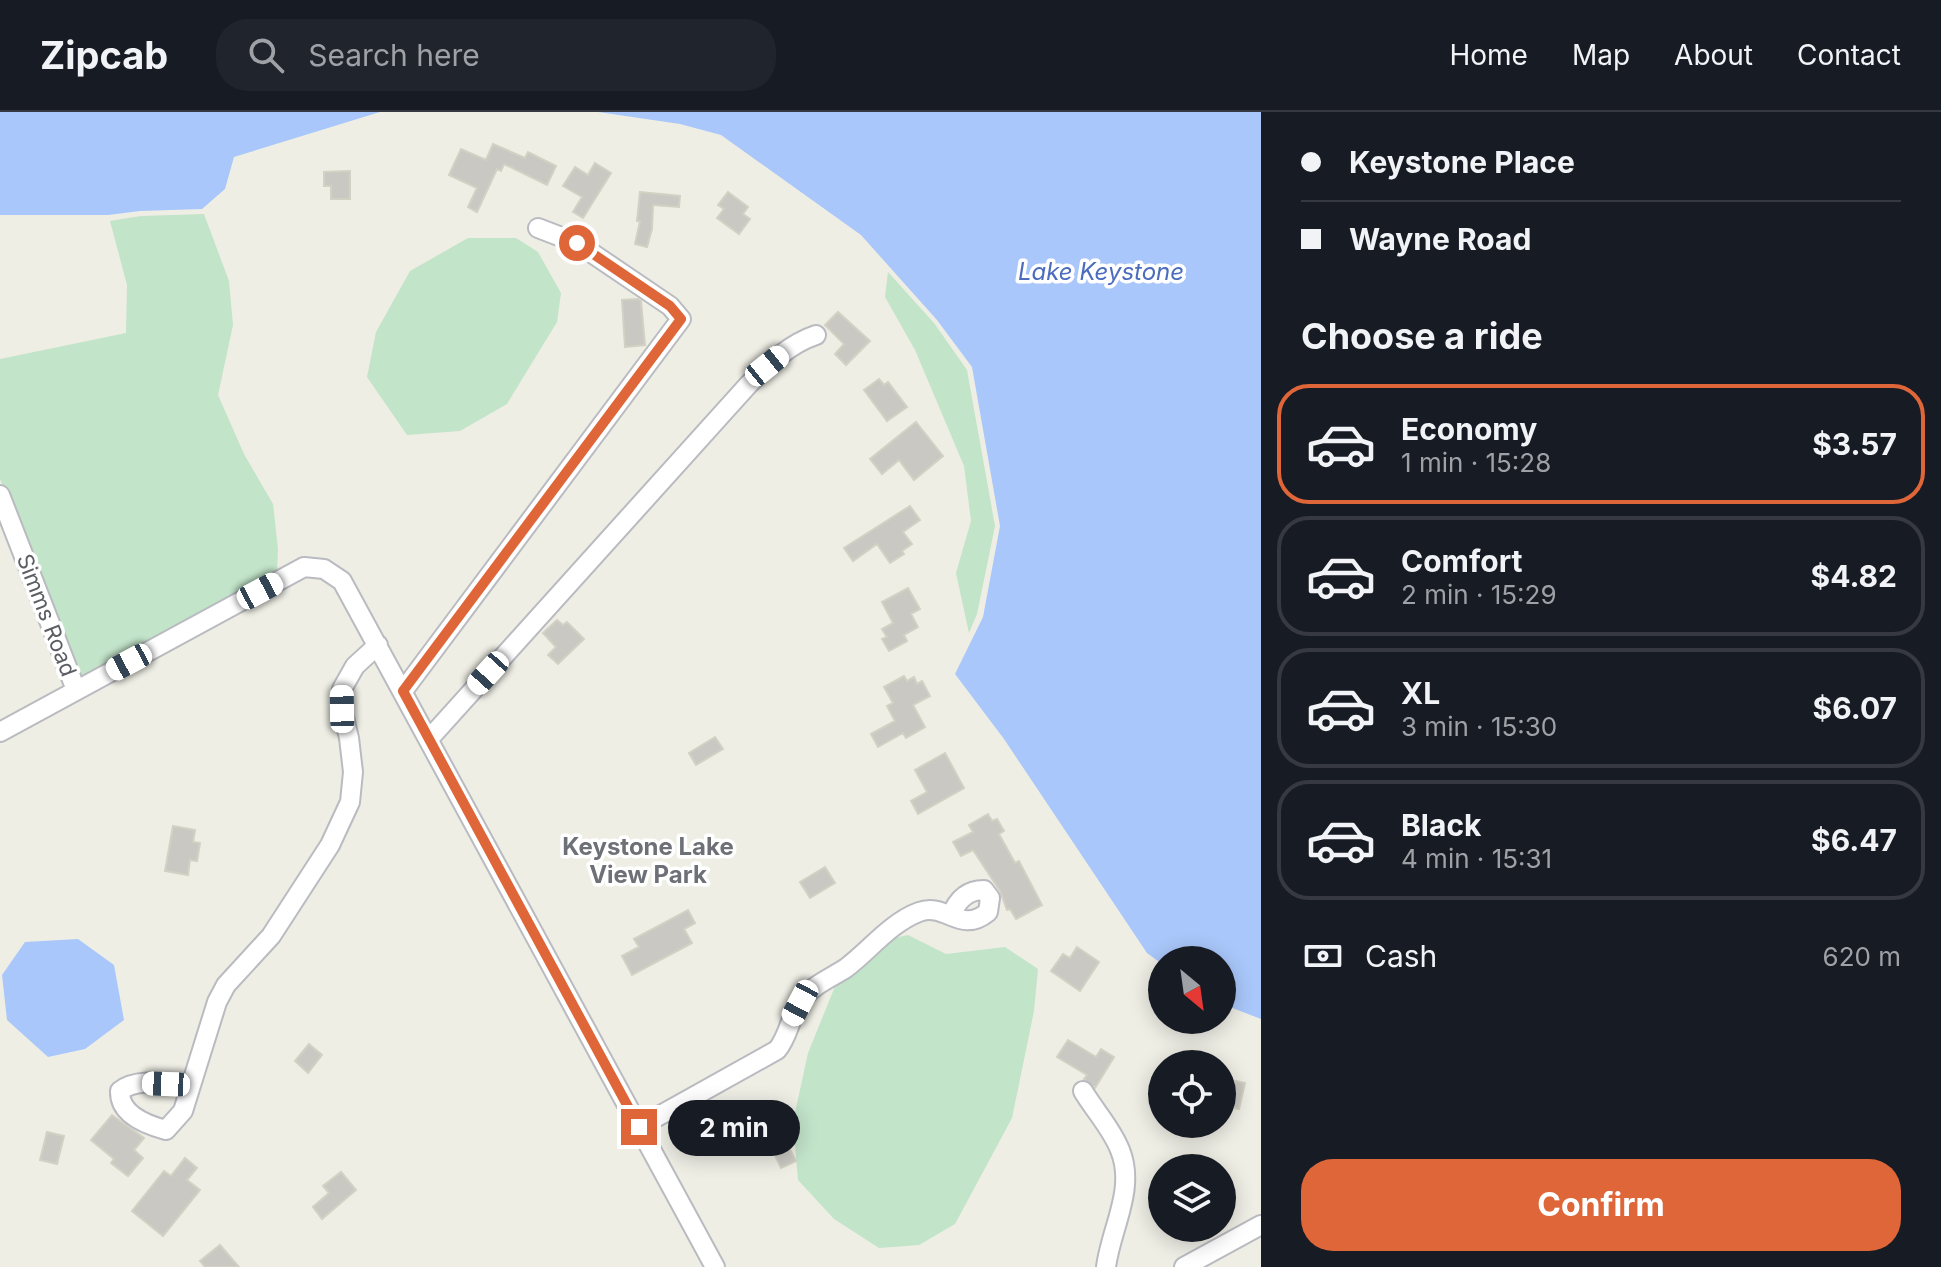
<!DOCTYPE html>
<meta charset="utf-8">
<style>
:root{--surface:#171b24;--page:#20242c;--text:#f1f3f6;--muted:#9ea1a6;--line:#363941;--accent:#df6639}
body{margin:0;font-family:Inter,sans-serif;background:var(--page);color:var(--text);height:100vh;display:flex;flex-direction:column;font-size:30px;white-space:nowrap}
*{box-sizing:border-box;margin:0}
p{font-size:26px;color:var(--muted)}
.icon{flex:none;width:44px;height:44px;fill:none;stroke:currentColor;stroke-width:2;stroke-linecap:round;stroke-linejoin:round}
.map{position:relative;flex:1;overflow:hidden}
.sheet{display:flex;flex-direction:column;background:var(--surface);width:680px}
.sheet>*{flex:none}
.guide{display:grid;align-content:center;height:176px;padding:0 40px;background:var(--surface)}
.needle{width:52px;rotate:151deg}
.controls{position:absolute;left:1148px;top:834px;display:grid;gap:16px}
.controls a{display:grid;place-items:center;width:88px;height:88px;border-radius:50%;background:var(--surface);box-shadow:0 4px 20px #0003;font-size:40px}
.end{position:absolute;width:36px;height:36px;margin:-18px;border:10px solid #df6639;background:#fff;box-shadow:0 0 0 4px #fff}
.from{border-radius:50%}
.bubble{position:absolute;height:56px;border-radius:28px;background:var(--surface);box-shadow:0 4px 20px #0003;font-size:26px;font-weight:700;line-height:56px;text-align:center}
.car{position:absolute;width:24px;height:48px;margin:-24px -12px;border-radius:10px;box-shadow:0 0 6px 2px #0007;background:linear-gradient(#fff 24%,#345 0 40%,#fff 0 76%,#345 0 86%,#fff 0)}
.guide b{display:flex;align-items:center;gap:28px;height:76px;font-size:30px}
.guide b+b{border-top:2px solid var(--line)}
.guide i{width:20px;height:20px;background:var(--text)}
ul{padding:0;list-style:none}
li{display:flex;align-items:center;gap:24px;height:120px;margin:0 16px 12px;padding:0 24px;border:4px solid var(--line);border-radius:32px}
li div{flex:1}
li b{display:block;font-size:30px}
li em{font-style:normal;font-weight:700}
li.active{border-color:var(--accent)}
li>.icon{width:72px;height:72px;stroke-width:1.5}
h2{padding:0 40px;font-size:36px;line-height:96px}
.pay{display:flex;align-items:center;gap:20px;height:88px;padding:0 40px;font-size:30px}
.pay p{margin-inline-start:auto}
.primary-button{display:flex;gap:16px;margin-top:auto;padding:16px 40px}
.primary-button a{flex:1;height:92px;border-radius:32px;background:var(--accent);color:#fff;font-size:32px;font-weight:700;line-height:92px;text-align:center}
header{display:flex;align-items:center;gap:48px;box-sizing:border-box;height:112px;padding:0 40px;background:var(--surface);border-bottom:2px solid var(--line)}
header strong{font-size:38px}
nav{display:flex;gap:44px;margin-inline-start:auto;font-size:28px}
.search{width:560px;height:72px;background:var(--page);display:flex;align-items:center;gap:20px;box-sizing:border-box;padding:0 28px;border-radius:32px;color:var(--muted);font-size:30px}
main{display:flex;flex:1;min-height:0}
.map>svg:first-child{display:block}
.green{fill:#c2e4c9}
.water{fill:#a9c7fa}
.building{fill:#cac8c2;stroke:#d2d1c3;stroke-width:2}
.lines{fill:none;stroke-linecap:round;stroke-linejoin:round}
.minor-casing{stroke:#b9bbc0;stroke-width:22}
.minor{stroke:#fff;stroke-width:18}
.route{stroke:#df6639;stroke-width:10}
.labels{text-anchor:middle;stroke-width:7;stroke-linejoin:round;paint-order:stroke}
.street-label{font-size:22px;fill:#5c5e64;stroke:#fff}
.water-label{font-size:24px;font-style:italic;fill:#4c6dbd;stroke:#fff}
.neighbourhood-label{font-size:24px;font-weight:bold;fill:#6d7076;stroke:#fff}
</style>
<header>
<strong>Zipcab</strong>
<div class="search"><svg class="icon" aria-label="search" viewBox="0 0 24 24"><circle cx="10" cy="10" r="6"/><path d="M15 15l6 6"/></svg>Search here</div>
<nav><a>Home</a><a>Map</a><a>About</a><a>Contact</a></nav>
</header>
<main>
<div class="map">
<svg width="1261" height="1155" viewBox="0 0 1261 1155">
<rect width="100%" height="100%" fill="#eeeee5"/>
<path class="green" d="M204,102L229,169L233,213L218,283L244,342L273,392L278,437L277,462L79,568L0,367V247L126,221L127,173L110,109L141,104Z
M468,126H516L538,140L561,181L557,210L507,292L460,319L407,323L367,265L376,220L410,159Z
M888,160L934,211L967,258L995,414L977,502L969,521L956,461L971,409L964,354L915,238L885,185Z
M908,823L946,842L1005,835L1038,857L1034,899L1012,1006L955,1112L919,1133L879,1136L834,1107L798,1068L793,1010L808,941L840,862L871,831Z"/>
<path class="water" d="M0,0H380L234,45L225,77L202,97L140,99L108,103H0Z
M598,0H1261V907L1222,892V848H1162V852L1147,841L1004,627L955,562L983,505L1000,414L972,255L937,208L861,123L721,23L680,12Z
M78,827L114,853L124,908L85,937L48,945L7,908L2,863L25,830Z"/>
<path class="building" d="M493,32L525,46L528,40L556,54L547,73L504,52L501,59L497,57L477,100L468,95L477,76L449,63L461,37L486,48Z
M595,51L611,61L583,106L573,100L582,85L563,74L575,55L588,63Z
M350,59V87H331V74H324V60Z
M640,80L680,84L679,95L653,93L652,117L647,135L635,132L640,109H637Z
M728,80L748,95L743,102L750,107L739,122L717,106L724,97L718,93Z
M638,187L641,189L645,233L625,235L622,188Z
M838,200L870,229L846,253L835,242L844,232L825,213Z
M879,267L884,273L888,270L907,295L887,309L864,278Z
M916,310L943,344L914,368L899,348L882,362L870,347Z
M910,394L920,408L903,420L912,432L902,439L904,442L890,451L877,432L853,449L844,436Z
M908,476L920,497L911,502L918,515L904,523L907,529L889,539L882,527L887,525L882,517L893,511L882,490Z
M557,508L563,513L567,510L584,527L558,552L548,543L556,535L543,521Z
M904,564L907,569L914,565L917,572L922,569L930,584L913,593L925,615L906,626L903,621L878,635L871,622L895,609L887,594L893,591L884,575Z
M715,625L723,637L696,653L689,641Z
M945,641L964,676L918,702L911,689L927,680L915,658Z
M988,702L992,709L997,707L1004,719L999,722L1015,751L1019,749L1042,793L1016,807L1010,797L1007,798L1000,779L973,738L961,744L953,730L973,720L969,713Z
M173,714L195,718L193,730L200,731L197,749L190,748L188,763L165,759Z
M825,755L835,771L810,786L800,770Z
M688,798L695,811L684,817L692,831L632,863L622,844L639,835L634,827Z
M1077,835L1099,850L1080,879L1051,859L1063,842L1070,846Z
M1068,928L1096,945L1101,937L1114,945L1095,976L1084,967L1087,963L1057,945Z
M309,932L322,943L308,961L295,949Z
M1222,966L1245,971L1239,997L1222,994Z
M112,1003L144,1026L134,1038L143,1046L128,1064L111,1051L114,1047L91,1028Z
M711,1003L728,1032L713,1040L696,1011Z
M47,1020L64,1024L57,1052L40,1048Z
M783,1024L796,1049L781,1056L769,1031Z
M185,1046L197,1056L187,1068L200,1078L163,1124L132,1099L164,1059L171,1064Z
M341,1060L356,1078L322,1107L313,1095L329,1081L323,1074Z
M220,1133L239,1155H205L200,1149Z"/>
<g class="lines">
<g class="minor-casing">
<path id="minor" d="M0,383L76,578
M403,579L681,207L670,194L577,131L538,116
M0,620L304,455L324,457L342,469L715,1155
M429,627L749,272C769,252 789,232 816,223
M191,973C170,972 137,965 120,979C119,1003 147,1013 166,1018L183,999L217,890L226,873L271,824L330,733L350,690L353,660L349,626L342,597V577L355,554L378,533
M1083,979C1095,999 1112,1017 1120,1038C1136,1077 1111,1116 1106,1155
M639,1015L777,938C789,924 790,904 801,889C812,873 831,866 846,856C870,838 890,811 919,800C947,790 960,823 988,800L990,786L984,778C967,778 957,788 951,804
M1184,1155L1261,1113"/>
</g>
<use href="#minor" class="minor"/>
</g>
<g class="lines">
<path class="route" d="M577,131L670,194L681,207L403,579L639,1015"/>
</g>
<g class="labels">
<g class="street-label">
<text transform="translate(47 503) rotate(69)" y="8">Simms Road</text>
</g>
<g class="water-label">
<text x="1101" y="168">Lake Keystone</text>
</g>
<g class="neighbourhood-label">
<text x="648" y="743">Keystone Lake<tspan x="648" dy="28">View Park</tspan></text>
</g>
</g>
</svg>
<div class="controls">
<a><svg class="needle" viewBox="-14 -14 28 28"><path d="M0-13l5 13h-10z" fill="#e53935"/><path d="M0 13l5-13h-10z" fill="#9ea1a6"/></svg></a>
<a><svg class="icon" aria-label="locate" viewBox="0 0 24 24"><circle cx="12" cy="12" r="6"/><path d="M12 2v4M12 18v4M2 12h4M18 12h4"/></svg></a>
<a><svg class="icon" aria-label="layers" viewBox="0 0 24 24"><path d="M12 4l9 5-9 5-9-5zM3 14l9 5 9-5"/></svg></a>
</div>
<i class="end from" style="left:577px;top:131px"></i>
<i class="end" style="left:639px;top:1015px"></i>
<div class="bubble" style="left:668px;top:988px;width:132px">2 min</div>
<i class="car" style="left:767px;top:254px;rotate:51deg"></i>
<i class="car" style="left:260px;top:479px;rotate:62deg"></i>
<i class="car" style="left:129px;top:550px;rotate:242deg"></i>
<i class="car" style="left:488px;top:561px;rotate:222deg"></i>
<i class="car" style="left:342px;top:597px;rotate:359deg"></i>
<i class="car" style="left:800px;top:891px;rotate:208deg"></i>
<i class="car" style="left:166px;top:972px;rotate:272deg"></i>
</div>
<section class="sheet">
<div class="guide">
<b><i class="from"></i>Keystone Place</b>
<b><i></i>Wayne Road</b>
</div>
<h2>Choose a ride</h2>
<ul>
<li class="active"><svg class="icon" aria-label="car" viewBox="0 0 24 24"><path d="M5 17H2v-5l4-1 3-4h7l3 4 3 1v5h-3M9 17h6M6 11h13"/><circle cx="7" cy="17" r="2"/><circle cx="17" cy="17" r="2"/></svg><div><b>Economy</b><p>1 min · 15:28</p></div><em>$3.57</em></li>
<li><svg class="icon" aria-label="car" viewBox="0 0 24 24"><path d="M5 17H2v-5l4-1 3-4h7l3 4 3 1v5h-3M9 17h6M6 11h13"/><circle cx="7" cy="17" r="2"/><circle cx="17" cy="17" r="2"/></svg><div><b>Comfort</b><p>2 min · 15:29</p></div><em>$4.82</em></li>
<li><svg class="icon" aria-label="car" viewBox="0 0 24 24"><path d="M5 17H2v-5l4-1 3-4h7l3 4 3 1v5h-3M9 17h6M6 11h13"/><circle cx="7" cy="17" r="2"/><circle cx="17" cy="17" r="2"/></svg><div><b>XL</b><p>3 min · 15:30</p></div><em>$6.07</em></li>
<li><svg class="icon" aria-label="car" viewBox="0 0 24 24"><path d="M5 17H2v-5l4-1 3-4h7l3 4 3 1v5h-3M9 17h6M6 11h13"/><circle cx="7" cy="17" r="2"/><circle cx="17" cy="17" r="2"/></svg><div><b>Black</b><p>4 min · 15:31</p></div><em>$6.47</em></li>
</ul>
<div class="pay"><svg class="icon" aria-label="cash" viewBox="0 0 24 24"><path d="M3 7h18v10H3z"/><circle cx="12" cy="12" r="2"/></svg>Cash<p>620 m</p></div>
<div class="primary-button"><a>Confirm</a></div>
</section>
</main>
